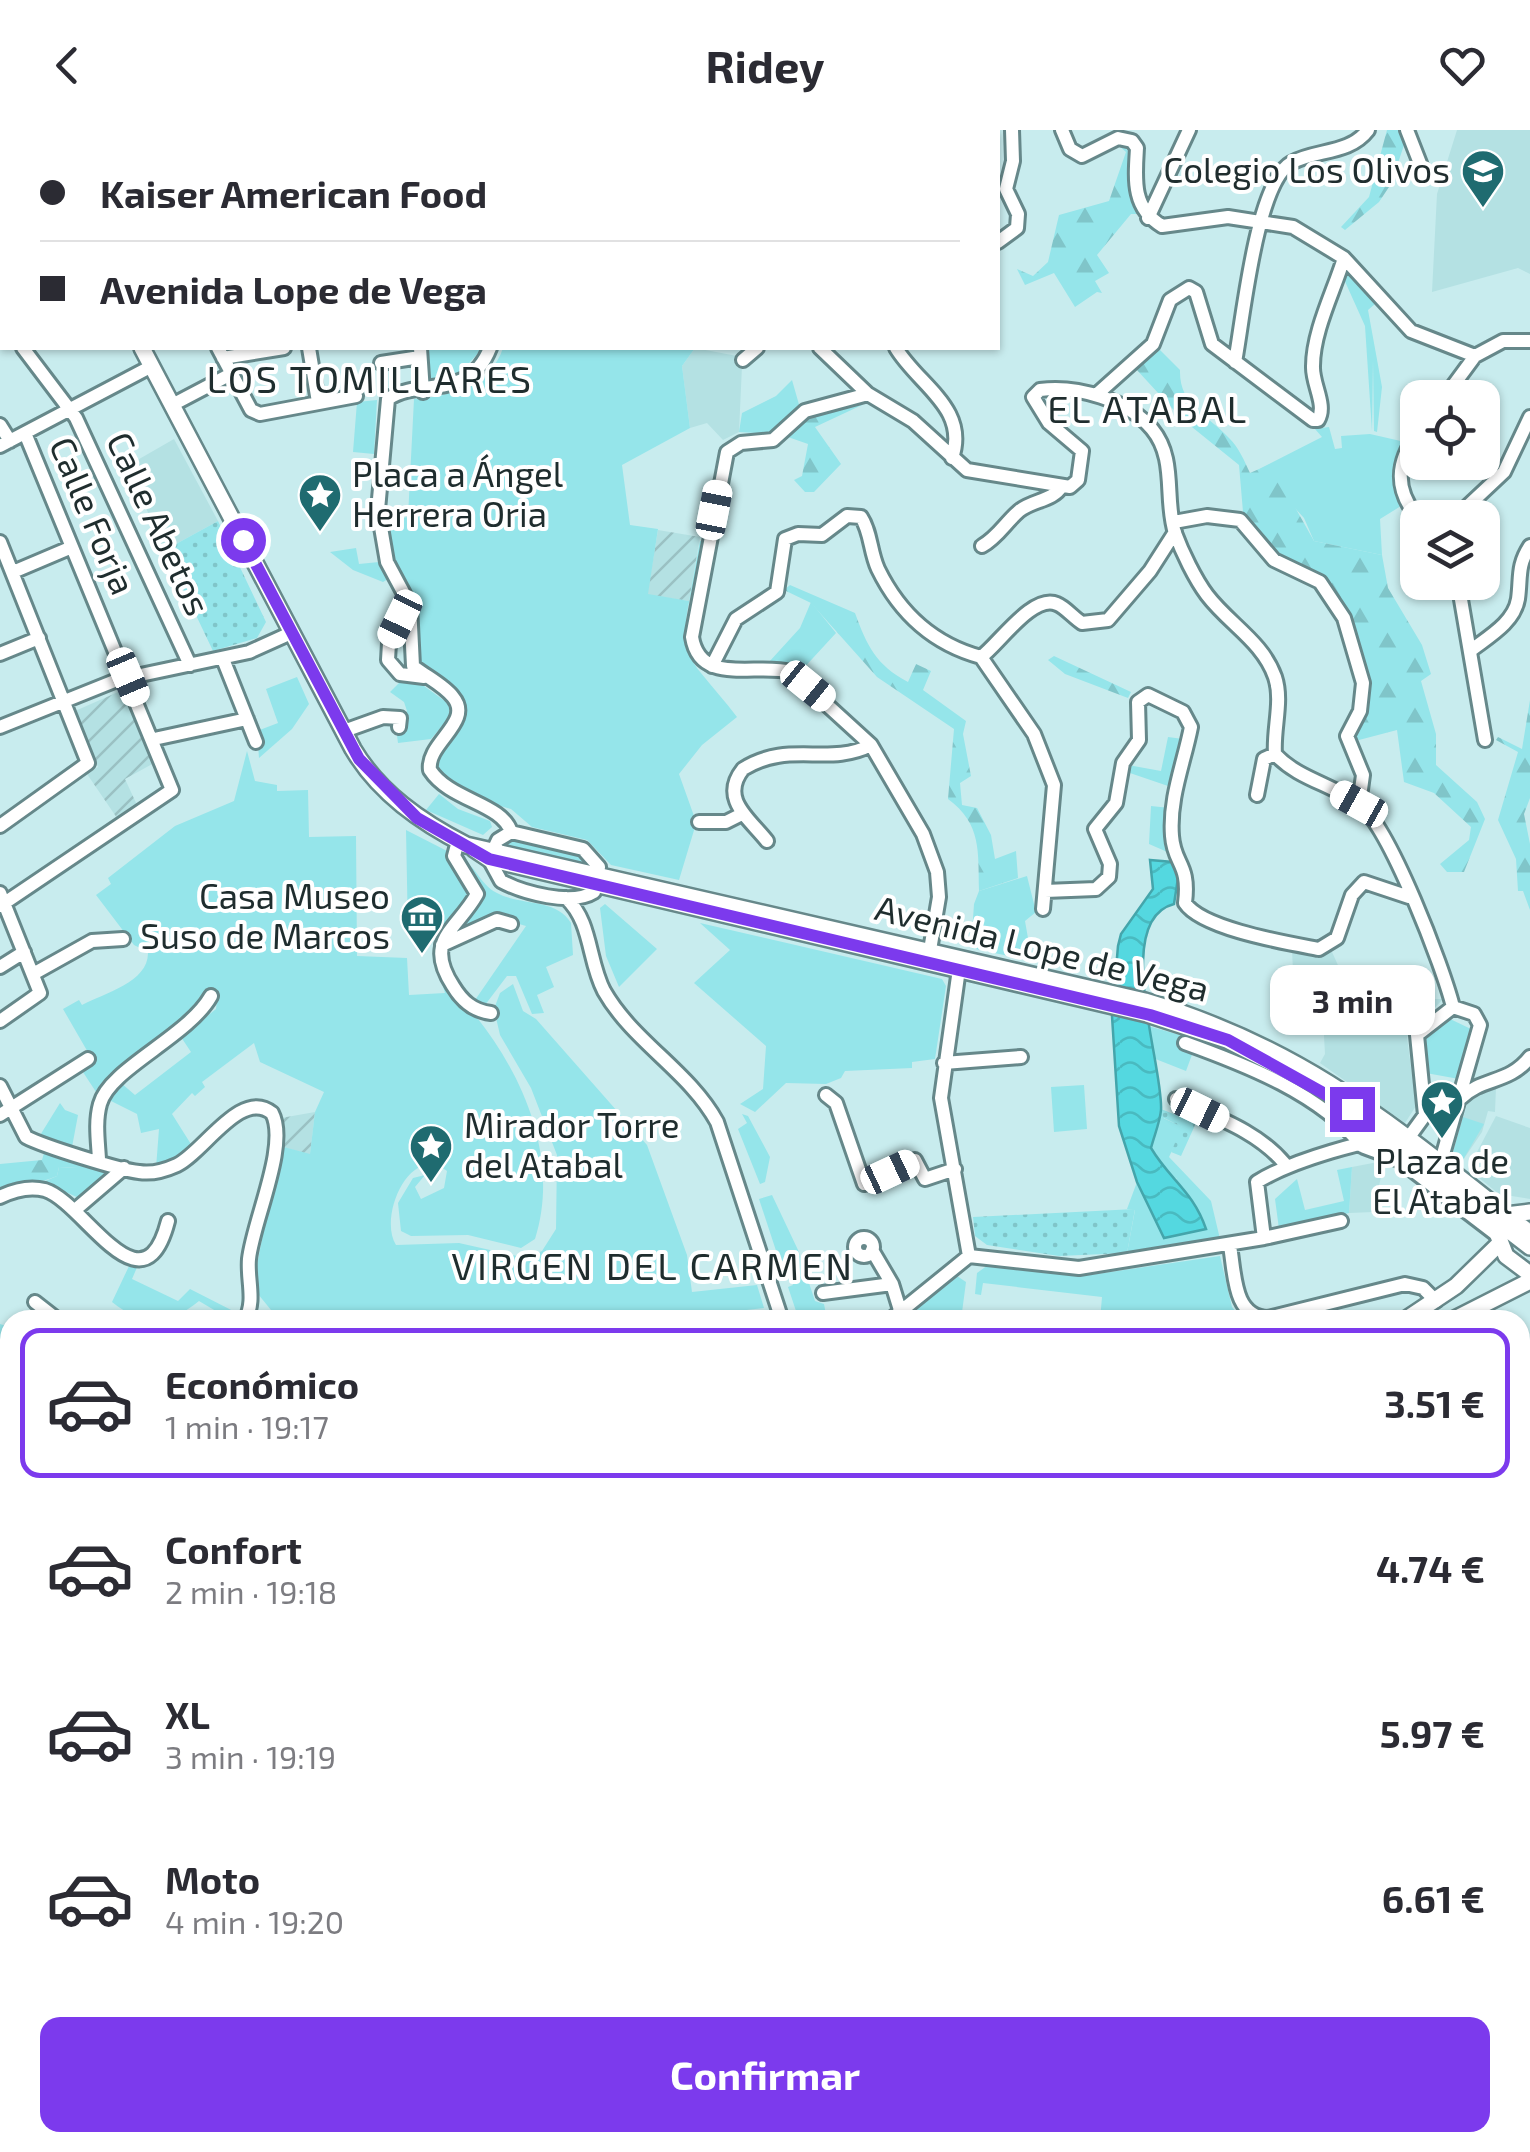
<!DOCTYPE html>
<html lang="es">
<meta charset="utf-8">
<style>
:root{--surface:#fff;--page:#f7f7f7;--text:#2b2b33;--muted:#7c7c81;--line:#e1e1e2;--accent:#7c3aed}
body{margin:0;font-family:"Exo 2",sans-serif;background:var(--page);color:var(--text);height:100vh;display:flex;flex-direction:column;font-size:38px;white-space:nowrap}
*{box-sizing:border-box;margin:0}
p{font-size:32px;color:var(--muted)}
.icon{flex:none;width:55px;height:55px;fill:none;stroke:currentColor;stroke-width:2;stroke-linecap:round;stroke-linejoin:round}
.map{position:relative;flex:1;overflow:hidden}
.sheet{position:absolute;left:0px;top:1180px;width:1530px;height:842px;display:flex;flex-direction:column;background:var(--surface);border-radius:30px 30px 0 0;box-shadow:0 2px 8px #0004}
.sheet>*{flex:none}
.banner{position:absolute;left:0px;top:0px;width:1000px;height:220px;box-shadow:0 2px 8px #0004;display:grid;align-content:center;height:220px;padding:0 40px;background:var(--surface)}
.tools{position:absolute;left:1400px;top:250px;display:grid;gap:20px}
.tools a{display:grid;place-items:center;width:100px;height:100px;border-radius:20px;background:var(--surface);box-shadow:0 2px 8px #0004;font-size:50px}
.end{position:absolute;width:45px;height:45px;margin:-22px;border:12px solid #7c3aed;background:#fff;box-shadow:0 0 0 5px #fff}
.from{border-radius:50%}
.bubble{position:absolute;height:70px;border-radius:20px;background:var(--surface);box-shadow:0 2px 8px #0004;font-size:32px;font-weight:700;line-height:70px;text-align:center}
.car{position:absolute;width:30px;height:60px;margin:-30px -15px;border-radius:12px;box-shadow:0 0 8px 2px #0007;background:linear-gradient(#fff 24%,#345 0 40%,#fff 0 76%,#345 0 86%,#fff 0)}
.banner b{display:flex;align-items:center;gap:35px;height:95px;font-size:38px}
.banner b+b{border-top:2px solid var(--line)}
.banner i{width:25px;height:25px;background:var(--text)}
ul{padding:18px 0 0;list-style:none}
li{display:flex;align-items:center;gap:30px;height:150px;margin:0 20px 15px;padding:0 20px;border:5px solid transparent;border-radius:20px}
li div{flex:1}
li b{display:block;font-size:38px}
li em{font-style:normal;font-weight:700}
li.active{border-color:var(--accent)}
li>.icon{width:90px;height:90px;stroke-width:1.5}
.cta{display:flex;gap:20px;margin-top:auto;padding:20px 40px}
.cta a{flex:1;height:115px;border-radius:20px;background:var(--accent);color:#fff;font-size:40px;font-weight:700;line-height:115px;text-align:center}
header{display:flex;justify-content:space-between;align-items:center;height:130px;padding:0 40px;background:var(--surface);font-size:45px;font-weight:700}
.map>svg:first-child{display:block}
.built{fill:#b4e1e3}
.industrial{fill:url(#industrial-furrows)}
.green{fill:#95e5ea}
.forest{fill:url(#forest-firs)}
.park{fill:url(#park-dots)}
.water{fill:url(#water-waves);stroke:#44a5ab;stroke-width:2.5}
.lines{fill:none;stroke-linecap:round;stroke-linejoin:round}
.minor-casing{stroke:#66888a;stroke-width:18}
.major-casing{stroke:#66888a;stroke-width:20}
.minor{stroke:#fff;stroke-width:12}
.major{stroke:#fff;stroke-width:15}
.route{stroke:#7c3aed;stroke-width:12}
.labels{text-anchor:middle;stroke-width:8;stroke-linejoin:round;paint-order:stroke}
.poi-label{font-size:35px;fill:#1f2d2e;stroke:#fff;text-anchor:end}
.street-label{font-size:35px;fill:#1f2d2e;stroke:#fff}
.neighbourhood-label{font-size:38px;letter-spacing:2.5px;fill:#1f2d2e;stroke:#fff}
</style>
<header><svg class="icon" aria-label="back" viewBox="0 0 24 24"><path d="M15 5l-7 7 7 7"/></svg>Ridey<svg class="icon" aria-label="heart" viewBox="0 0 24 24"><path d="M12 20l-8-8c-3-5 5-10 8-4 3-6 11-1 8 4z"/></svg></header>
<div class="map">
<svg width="1530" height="2022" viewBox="0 0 1530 2022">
<defs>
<pattern id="industrial-furrows" width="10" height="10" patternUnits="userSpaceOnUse" patternTransform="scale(2.5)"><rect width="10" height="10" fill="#b4e1e3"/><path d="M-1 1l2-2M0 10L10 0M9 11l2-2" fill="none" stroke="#9ac1c3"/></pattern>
<pattern id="forest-firs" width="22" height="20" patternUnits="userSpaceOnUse" patternTransform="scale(2.5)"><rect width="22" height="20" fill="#95e5ea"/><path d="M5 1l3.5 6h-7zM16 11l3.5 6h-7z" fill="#80c5c9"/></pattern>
<pattern id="park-dots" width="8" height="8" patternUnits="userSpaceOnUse" patternTransform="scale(2.5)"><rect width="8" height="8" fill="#95e5ea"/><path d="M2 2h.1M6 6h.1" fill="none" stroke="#80c5c9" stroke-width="1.8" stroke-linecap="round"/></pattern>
<pattern id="water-waves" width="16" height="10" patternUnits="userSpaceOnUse" patternTransform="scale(2.5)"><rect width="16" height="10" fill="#54d8e0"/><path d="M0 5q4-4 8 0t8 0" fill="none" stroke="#49bac0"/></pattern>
</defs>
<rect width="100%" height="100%" fill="#c8ecee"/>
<path class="built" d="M1457,0H1530V144L1518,138L1432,162L1437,64Z
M695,218L737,226V235L742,236L739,302L723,310L707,293L690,298L682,236Z
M174,309L218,391L165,420L127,336Z
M1292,820L1332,822L1347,855L1376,869H1443L1407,907L1416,976L1405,993L1320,933L1325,924L1322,869L1294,862Z
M1496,957L1495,982L1488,981L1482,1002L1461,1033L1452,1026L1469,967Z
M1496,986L1530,998V1069L1499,1064L1468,1039Z
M1378,1032L1384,1034L1373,1082L1349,1083L1352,1037Z
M0,1807H10V2012L51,2013V2022H0Z"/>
<path class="industrial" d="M658,400L700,407L689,471L647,465Z
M125,559L156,632L125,649L137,675L117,688L87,644L98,637L75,581Z
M315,982L310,1025L280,1016L281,988Z"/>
<path class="green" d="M1347,139L1375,174L1368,180L1382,257L1377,302L1374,301L1373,230L1372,301L1365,196L1343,147Z
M425,218H483L457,246L428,253Z
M503,218H695L682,236L690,298L622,335L630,395L658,399L648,464L689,471L700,411L706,412C696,452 669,507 701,543C713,558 725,571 737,587L702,615L679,644L694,686L698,687L679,750L611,735L587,710L532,697L511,679L473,668L437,641L436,628C504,550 435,570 417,525C411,509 420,495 418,479C415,462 401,446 394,430C390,418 389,404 387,391L408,387L414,269C449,267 491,255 503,218Z
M792,250L800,278L773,304L739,302L742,283L776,266Z
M377,270L374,324L353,322L357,272Z
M1329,297L1335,319L1342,318L1341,306L1370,304L1405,312C1394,333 1389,355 1401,376L1380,389L1382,425L1314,411L1304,388L1259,339L1322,307L1315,299Z
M356,418L359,434L379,432L388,449L383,452L353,440L330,422Z
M811,472L836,503L801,541L782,532H769L800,498Z
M297,547L309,574L292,599L259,628L257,601L278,593L266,559Z
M401,551L424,556L449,574V588L431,609L398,613L396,598L407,581L404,572L390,562Z
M1168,607L1183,609L1171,657L1127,642L1128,635L1161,641Z
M247,621L255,651L277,655V661L308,660L309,707L356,706L357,826L407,828L409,865L445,863L442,853H446C511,917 564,1017 535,1109L521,1118L468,1105L411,1106L401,1101L398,1073L413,1048L425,1045L415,1057L421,1069L444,1058L447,1041C410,1012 378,1087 396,1115L459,1113L526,1128L542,1121L556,1099L557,1025L531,958L500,905L494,879L500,863L513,854L523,881L536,889L647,1015L687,1125L692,1162L757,1155L764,1178L729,1182L716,1190H269L271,1180L258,1164L256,1140L280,1016L310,1024L315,982L324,962L260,932L254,913L202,952L205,957L195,966L192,963L172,984L194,1019L156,1038L159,999L141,1003L137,984L107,969L121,953L135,965L191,922L181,907L216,879L218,861L206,859C195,902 122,927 98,965L81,939L93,931L63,879L79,870L82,875C105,863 149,852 148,822L134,815L96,765L111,754L108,748L175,696L234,671Z
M439,664L458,679L490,691L492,697L483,705L426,680Z
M1151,676L1170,678L1166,713L1172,724L1149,714Z
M406,700L451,723L472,768L445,796L408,803Z
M513,710L581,725L590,736L505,715Z
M456,725C476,734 479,754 497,763C521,776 556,768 571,793L573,825L546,837L554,857L537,865L544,883L532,884L516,846H507L482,879L473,873L526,796L495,787L448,806L483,767Z
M1027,746L1036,782L1025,791L1032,831L971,818L974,774L979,761Z
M605,774L657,819L619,857L606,826L600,778Z
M700,793L942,849L946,856L935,929L912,932V938L845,941L841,948L826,954L786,953L755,982L740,974L763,959L766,916L694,853L730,820Z
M1448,888L1471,899L1459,949L1426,943L1423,906Z
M1148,896L1180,905L1176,916L1193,922L1186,941L1153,928Z
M1084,955L1087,999L1054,1002L1051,957Z
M60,973L65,980L78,985L72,1017L39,1007Z
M742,984L748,986L770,1027L765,1052L760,1054L738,999L747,993Z
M1463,987L1484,994L1461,1033L1452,1026Z
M1163,988L1183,997L1169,1027L1211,1071L1220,1109L1127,1123L1135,1080L1127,1079L1137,1052L1164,1108L1177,1049L1163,1039L1150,1018Z
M79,1034L110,1042L79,1068L43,1052L57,1046L59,1037L76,1038Z
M1352,1037L1349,1083L1279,1099L1275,1069L1297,1049L1305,1080L1344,1071L1337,1040Z
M772,1065L798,1120L815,1171L824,1174L827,1190H799L788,1157L793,1155L790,1144L784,1145L759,1069Z
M1220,1126L1232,1177L1242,1190H1100L1102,1167L983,1153L981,1165L975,1164L977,1143L988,1135L1090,1145Z
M130,1134L138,1135L132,1149L178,1171L190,1159L241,1185L231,1190L199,1171C166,1197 145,1198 112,1172Z
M954,1144L966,1152L961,1190H935L930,1182L920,1190H908L905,1185Z
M0,1194L10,1197V1730L0,1733Z
M960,2012H1155L1159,2022H959Z
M624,2013H699V2022L623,2020Z
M812,2013H887V2022H811Z"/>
<path class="forest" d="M1387,0H1399L1405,12L1391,54L1379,72L1345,100L1341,97L1369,67Z
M1117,14H1124C1135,26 1129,63 1137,84H1131L1097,125L1109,143L1095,151L1102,163L1097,162L1075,177L1054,143L1025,155L1017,139L1033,146L1048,132L1059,85L1109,71L1126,22Z
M1159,219L1180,240C1179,276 1207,284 1229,308C1239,318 1244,330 1250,343L1259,339L1282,354L1314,411L1382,425L1388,458L1422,515L1431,544L1421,551L1436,604V635L1477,672L1485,689L1464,742H1447L1440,734L1469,710L1471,697L1434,663L1404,652L1397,600L1359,610L1350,607L1367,584L1369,566L1349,487L1336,462L1322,449L1278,428L1243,382L1239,335L1182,289L1136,239Z
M857,273L862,275L815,297L841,334L814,362H805L794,350L802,346L808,314L785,306L818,283Z
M790,455L855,483C867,516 876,535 908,552L916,534L931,541L923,560L966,591L963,604L971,646L960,653L962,675L977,678L991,705L995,729L1016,721L1018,748L979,761C978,722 982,694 948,669L954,599L877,547L811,473L784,460Z
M1054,526L1131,562L1128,568L1065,544L1048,530Z
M1530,570V668L1524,684L1530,714V780L1523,761H1518L1516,729L1498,690L1518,622L1496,610L1498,607L1522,619Z
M44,1023L79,1034L77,1038L59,1037L57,1046C38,1055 19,1052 0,1062V1034L42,1030Z"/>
<path class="park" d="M218,391L266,492L257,508L213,521L165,420Z
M1161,979L1196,993L1181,1026L1171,1022L1182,997L1164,988L1150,1018Z
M1135,1079L1127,1123L1059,1126L987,1115L975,1106L973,1087Z
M1520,1344L1530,1356V1687L1520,1692Z"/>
<path class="water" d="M1150,730L1173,732L1178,748L1174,774C1111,790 1164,938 1161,980C1160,992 1154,1006 1151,1018C1170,1050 1193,1061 1206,1099L1164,1108L1137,1052L1119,996L1112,886L1118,816L1121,804L1153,759Z
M1520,1449C1530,1475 1530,1569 1520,1595Z"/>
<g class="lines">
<g class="minor-casing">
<path id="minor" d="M92,0L93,2
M299,0V2
M363,0V2
M431,0V2
M561,0L562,2
M847,0L848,2
M1062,0L1070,19L1082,26L1118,8L1132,11L1137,18C1135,50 1132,78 1162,96L1228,87L1293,97L1344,128L1411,201L1475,226L1503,211H1530
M1407,0L1423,41
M489,2V0
M762,2L763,0
M1148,88L1189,0
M998,112L1017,98L1018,84L1006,59L1013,31L1012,0
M0,183L2,187
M23,218L76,288L190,535
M218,218L251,280L260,284L356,266
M309,218L318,272
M420,218L423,262
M490,218C469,272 420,247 388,269L378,380L387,432L410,475L413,536C425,546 444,555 453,567C474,592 426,613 430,640C450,671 502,673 511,702L583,719L599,737L594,762C572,776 523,763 501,751L489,729L498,710L511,702
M820,218L868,264L913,291L967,340L1070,357L1078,350L1082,321L1049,293L1033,267L1040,260C1077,255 1128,270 1152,299C1177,329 1164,369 1175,403C1182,422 1195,449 1207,465C1229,494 1263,512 1275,547C1283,571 1273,599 1275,624C1299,650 1333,654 1360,675C1390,698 1443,837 1453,877
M896,218C918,255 969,278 952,328
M223,228L284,218
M743,230L757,218
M1235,232C1243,190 1256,53 1291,33C1315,19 1349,25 1368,0
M381,233L420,227
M868,264L805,281L773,310L741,313L727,322L692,507C700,557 757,532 791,542L871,615L923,704L937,742L939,767L930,820
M1096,265L1153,214L1170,170L1189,158L1196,162L1212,214L1313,290H1318C1327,275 1312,254 1313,236C1313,201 1334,161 1344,128
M1444,268L1475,226
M172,275L231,244
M0,295L10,311
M1418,303C1396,332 1394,359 1418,388
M0,316L152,236
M1455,388L1504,342L1530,287
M1174,392L1207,386L1240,390L1274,430L1320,452L1344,488L1363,553L1360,581L1347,606L1363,645L1359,674
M0,412L88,633L0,696
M982,416C998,407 1005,393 1019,381C1032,370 1053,371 1062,356
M13,442L72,417
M1458,452L1485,610
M404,467L389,513L388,530L400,544L424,547
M1470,521C1488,507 1514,493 1518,469C1521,447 1517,436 1530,416
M0,524L39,508
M981,527C998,515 1033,463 1057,474C1065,477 1074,488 1082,493L1108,490L1150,441L1175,402
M223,529L256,612
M712,536L736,489L777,462L785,409L798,404L822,405L847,386L861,387C871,402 870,422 878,439C900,484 933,514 981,527L1034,604L1054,655L1043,779
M0,597L117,550L249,522L291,503
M344,601L383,587L400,588L399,597
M154,609L247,589
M1257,665L1264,629L1275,624
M699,692H726L742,684
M458,711L454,726L477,764C457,800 423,810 453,856C462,871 473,881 491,883
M767,711C750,689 719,669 743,639C789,610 828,637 871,615
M1045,761L1096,759L1109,747L1110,734L1095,699L1116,673L1123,633L1139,610L1138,572L1148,565L1183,582L1191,597C1184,633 1169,668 1172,706C1174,735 1190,733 1185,773C1202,799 1288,813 1319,819L1337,808L1352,765L1364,752L1409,767
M0,763L40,863L0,891
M566,768C592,792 588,831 604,861C633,912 689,941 717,992L782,1190
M0,776L172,660L25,303
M442,815L497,790L511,794
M0,837L24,822
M33,844L92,811L123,809
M1185,913C1246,935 1321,964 1362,1016
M944,933L1021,927
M0,956L26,1007C43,1016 119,1040 139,1042C151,1044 166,1040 177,1035C204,1022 241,958 272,983C289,1015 253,1091 249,1129C247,1150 256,1171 245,1190
M826,965L836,973L864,1054L915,1030L925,1049L955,1039
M1461,968C1482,947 1509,954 1530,927
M1176,969C1215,987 1258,1001 1285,1034
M0,985L88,929
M1425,985L1417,905L1453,877
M1425,985H1439L1451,993
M1364,1017L1399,1030L1497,1105
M99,1029C98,1011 95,992 100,974C109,939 188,907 211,866
M1441,1031L1480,895L1474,884L1453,877
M0,1067C14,1060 29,1056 45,1060C84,1072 143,1188 168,1091
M75,1080L124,1038
M1264,1108L1341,1091
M855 1117a9 9 0 1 1 18 0a9 9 0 1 1-18 0Z
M1230,1116C1235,1144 1233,1187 1268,1188L1405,1154L1423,1158L1436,1171
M872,1120L892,1154L900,1180
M969,1126L1079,1138L1264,1108L1257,1052C1291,1031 1370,1007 1409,1007L1425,985
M823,1163L892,1154
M35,1172L58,1190
M890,1190L969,1126L941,968L959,839
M1520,1237L1530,1245
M0,1791L10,1790
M1520,1872L1530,1871
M1520,1960V1964
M1235,2012L1238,2022
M1289,2012L1291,2022
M1477,2012L1478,2022
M68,2022V2012
M570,2022L571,2012
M754,2022V2012
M943,2022V2012"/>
</g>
<g class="major-casing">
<path id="major" d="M21,0L23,2
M142,218L353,619C379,663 421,692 466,715L1145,871C1310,920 1399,1001 1530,1103
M474,719L489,729L1147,884L1227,910L1330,963L1530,1117
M1530,1082L1506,1085L1497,1103L1506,1126L1530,1144
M1405,1190L1456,1156L1498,1115
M1453,1190L1530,1151
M0,1743L10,1742
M1520,1744L1530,1741
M1520,1758L1530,1755
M0,1763L10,1765
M1193,2012L1197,2022
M1210,2012L1214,2022"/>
</g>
<use href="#minor" class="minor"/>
<use href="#major" class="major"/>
</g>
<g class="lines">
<path class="route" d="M243,410L359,629L417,688L489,729L1150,885L1228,910L1352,979"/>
</g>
<defs>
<g id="school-pin" transform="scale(2.25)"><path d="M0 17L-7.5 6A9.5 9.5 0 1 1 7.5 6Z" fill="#1f6b70" stroke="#fff"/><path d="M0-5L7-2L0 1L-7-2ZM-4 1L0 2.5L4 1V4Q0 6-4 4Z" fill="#fff"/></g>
<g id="sight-pin" transform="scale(2.25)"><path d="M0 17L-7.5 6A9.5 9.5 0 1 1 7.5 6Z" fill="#1f6b70" stroke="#fff"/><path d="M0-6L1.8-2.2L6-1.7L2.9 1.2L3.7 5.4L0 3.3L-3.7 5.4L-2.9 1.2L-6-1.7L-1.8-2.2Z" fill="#fff"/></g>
<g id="museum-pin" transform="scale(2.25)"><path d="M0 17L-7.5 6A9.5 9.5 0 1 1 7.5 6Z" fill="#1f6b70" stroke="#fff"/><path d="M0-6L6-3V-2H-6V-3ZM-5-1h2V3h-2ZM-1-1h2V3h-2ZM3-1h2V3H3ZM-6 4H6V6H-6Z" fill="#fff"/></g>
</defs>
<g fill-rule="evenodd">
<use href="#school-pin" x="1483" y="41"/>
<use href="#sight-pin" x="320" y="365"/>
<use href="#museum-pin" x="422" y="787"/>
<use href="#sight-pin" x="1442" y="972"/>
<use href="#sight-pin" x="431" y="1016"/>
</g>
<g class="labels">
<g class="poi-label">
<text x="1450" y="53">Colegio Los Olivos</text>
<text x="352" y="357" text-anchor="start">Placa a Ángel<tspan x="352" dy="40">Herrera Oria</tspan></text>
<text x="390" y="779">Casa Museo<tspan x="390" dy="40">Suso de Marcos</tspan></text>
<text x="464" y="1008" text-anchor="start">Mirador Torre<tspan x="464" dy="40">del Atabal</tspan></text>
<text x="1442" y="1044" text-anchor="middle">Plaza de<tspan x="1442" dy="40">El Atabal</tspan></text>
</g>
<g class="street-label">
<text transform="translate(92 386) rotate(67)" y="12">Calle Forja</text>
<text transform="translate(158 394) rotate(65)" y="12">Calle Abetos</text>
<text transform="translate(1042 819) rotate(14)" y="12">Avenida Lope de Vega</text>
</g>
<g class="neighbourhood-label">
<text x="370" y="263">LOS TOMILLARES</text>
<text x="1148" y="293">EL ATABAL</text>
<text x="653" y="1150">VIRGEN DEL CARMEN</text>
</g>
</g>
</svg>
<div class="tools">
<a><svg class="icon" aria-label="locate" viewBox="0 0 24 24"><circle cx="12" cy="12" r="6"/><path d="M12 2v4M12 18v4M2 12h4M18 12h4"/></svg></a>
<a><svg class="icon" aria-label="layers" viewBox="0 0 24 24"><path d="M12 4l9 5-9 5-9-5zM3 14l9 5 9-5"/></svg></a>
</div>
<i class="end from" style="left:243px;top:410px"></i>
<i class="end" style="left:1352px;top:979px"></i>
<div class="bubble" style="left:1270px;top:835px;width:165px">3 min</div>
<i class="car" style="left:714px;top:380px;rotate:11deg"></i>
<i class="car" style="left:400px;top:489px;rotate:206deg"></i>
<i class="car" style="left:128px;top:547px;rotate:157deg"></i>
<i class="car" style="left:808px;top:556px;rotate:129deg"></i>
<i class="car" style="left:1359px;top:674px;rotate:299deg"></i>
<i class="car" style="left:1200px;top:980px;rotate:116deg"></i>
<i class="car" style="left:890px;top:1042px;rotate:65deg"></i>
<div class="banner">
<b><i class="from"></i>Kaiser American Food</b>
<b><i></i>Avenida Lope de Vega</b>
</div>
<section class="sheet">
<ul>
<li class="active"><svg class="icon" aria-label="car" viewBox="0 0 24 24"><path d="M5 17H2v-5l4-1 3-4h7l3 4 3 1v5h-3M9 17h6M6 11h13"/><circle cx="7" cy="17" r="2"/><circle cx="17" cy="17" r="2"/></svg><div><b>Económico</b><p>1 min · 19:17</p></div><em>3.51 €</em></li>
<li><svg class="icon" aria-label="car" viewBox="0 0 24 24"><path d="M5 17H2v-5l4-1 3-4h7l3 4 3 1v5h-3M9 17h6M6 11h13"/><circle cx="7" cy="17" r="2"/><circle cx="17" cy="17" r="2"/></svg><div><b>Confort</b><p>2 min · 19:18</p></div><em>4.74 €</em></li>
<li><svg class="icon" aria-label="car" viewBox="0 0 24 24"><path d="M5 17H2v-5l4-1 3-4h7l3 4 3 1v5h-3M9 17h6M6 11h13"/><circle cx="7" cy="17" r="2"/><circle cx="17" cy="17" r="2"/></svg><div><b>XL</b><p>3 min · 19:19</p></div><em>5.97 €</em></li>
<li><svg class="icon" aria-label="car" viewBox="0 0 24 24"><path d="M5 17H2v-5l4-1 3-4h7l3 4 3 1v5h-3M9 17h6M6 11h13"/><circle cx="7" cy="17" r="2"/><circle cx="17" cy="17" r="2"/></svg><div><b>Moto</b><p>4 min · 19:20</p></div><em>6.61 €</em></li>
</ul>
<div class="cta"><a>Confirmar</a></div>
</section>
</div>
